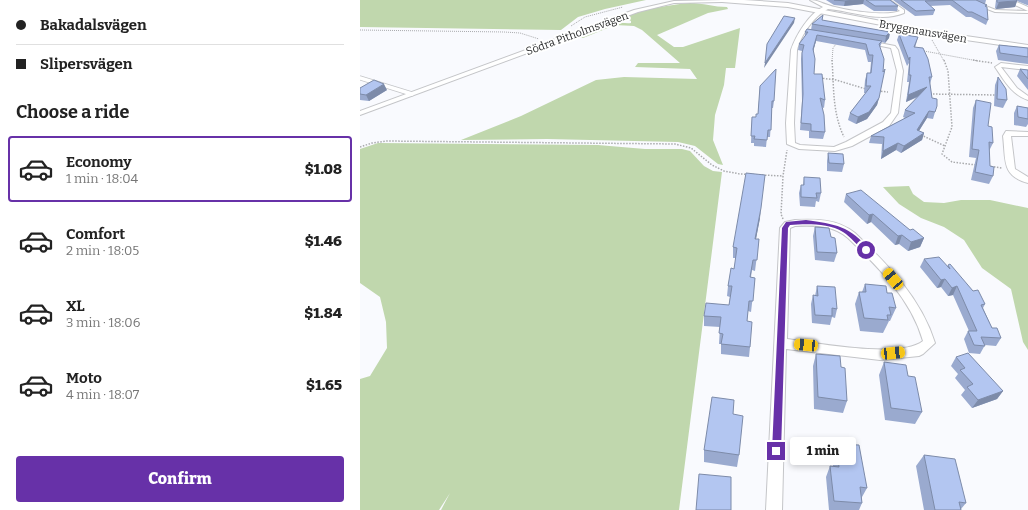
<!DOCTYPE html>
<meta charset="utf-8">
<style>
:root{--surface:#fff;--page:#f6f6f6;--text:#222;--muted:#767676;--line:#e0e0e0;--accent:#6731a8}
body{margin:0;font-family:Bitter,serif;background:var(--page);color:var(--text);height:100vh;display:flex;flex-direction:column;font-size:15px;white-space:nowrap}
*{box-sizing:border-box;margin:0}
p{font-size:13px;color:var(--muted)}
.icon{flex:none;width:22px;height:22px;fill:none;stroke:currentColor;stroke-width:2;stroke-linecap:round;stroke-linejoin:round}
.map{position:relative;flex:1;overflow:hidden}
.side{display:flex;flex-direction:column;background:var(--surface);width:360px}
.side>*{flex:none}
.hud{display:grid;align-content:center;height:88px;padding:0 16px;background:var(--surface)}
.end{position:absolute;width:18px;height:18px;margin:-9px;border:5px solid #6731a8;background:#fff;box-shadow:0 0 0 2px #fff}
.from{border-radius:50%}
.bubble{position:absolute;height:28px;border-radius:4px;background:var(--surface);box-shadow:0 2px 6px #0003;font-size:13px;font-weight:800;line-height:28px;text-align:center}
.car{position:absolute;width:12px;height:24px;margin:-12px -6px;border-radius:5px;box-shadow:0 0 3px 1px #0007;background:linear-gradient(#f5c518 24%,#345 0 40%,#f5c518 0 76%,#345 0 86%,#f5c518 0)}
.hud b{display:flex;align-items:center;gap:14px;height:38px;font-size:15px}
.hud b+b{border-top:1px solid var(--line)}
.hud i{width:10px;height:10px;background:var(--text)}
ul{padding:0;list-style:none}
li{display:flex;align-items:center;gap:12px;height:66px;margin:0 8px 6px;padding:0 8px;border:2px solid transparent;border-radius:4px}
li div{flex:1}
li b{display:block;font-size:15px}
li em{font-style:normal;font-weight:800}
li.selected{border-color:var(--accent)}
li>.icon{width:36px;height:36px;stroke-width:1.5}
h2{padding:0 16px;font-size:18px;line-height:48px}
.button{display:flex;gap:8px;margin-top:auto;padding:8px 16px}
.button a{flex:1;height:46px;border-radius:4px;background:var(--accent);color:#fff;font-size:16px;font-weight:800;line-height:46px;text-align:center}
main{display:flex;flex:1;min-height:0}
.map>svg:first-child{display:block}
.green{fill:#c0d7ad}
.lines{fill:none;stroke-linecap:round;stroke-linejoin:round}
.stream{stroke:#a8ddf6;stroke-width:2}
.service-casing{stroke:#c4c5c8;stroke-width:5}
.minor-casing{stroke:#c4c5c8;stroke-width:2}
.tertiary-casing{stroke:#c4c5c8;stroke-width:2}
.path-far1{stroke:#a9aaad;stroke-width:1;stroke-dasharray:1 1;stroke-linecap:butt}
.path{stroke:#a9aaad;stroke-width:1.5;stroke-dasharray:1.5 1.5;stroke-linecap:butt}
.service{stroke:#fff;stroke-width:3.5}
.minor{fill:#fff;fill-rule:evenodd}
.tertiary{fill:#fff;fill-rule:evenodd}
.wall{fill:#9aaacf}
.shaded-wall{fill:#7d8ba9}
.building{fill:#b3c6f1;stroke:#7d8ba9}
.route{fill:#6731a8}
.labels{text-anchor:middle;stroke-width:4;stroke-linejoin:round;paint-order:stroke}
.far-street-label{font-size:11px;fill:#2c2d2e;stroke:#fff}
</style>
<main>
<section class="side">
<div class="hud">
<b><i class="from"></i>Bakadalsvägen</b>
<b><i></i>Slipersvägen</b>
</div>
<h2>Choose a ride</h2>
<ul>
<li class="selected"><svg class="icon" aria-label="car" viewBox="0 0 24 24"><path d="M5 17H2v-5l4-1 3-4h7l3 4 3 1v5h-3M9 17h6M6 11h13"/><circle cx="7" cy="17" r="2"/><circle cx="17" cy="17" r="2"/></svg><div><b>Economy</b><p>1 min · 18:04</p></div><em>$1.08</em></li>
<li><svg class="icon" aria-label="car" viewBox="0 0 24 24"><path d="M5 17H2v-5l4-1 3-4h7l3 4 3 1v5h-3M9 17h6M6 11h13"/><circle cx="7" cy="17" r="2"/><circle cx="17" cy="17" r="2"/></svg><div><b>Comfort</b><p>2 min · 18:05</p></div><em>$1.46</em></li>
<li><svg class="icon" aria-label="car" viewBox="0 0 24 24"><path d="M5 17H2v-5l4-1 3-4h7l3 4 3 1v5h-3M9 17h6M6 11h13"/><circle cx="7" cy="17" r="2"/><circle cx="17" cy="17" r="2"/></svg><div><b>XL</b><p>3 min · 18:06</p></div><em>$1.84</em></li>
<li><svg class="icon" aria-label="car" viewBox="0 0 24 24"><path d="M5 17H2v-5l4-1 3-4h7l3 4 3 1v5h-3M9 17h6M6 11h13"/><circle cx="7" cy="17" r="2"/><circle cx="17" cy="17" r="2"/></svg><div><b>Moto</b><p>4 min · 18:07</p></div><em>$1.65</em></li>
</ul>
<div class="button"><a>Confirm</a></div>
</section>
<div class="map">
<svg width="668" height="510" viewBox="0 0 668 510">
<rect width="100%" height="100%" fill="#f9fafe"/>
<path class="green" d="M0,0H286L245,9L218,17L201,30L0,27Z
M330,3C343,3 354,7 367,7L368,9L348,13L297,35L314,47H323L380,28L375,68H366L364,85L355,115L353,140L363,165L358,164L335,146L318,142L187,139L101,140L161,116L236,80L264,77L337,79L330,69L275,67L278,63H320L282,30L274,26L255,25L223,38L218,37L219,34C229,30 241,24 252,22C259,21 264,24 271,23V21L265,18V17C286,9 307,5 330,3Z
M18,143L238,145L285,149H322L330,151L344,166L353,171L362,172L319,510H81L90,493L79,510H0V379L10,376L27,348L26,322L20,297L0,283V149Z
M549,186L553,194L564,202L584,203L601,200H630L668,208V350L663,342L651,289L622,268L604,240L584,227L561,218L539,204L523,187Z"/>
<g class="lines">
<path class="stream" d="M658,3L668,7"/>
<g class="service-casing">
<path id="service" d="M0,78L52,94"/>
</g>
<g class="minor-casing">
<path id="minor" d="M364,0L362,2L314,3L278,12L0,115V111L274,10L314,1Z
M450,0C457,0 461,3 468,5C482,10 526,17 540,11L525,0H530L544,10V13C520,23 492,11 468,9C454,16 441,35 437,50L434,123L435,143L440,145L474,147L486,142L523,122L531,113L537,71L531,48L506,43L509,41L535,46L538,50L543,71L538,113L529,126L492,146L475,151L439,149L427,144L426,123L431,50C436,35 449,14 463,7Z
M604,0H610L636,10L668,11V13L635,12Z
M641,63L668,66V70L641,67L657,88L668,96V100C652,95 644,80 635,67Z
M646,131L668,132V136H651L655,169L668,177V183C641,176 646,159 643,136Z
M435,220C456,219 478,219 495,233C528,265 561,298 575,343L563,354L559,356L520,360L426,349L422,510H406L420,228L425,222ZM435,226C454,225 473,225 488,238C519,268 551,299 563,341C540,359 456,343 427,339L430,228Z"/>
</g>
<g class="tertiary-casing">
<path id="tertiary" d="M359,0H384L428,3L578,32L668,45V49L578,36L428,7L362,2Z
M644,0H652L668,7V11Z"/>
</g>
<path class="path-far1" d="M211,26L225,17L263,7
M0,30L144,32L160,33L179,39
M572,40L584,61
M564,51L618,61
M472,61L473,48L476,44"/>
<path class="path" d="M472,60C474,86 472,112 484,137
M584,60L588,71L592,127L582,154L592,162L616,165
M613,60L632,63
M460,78L476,80L506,89
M518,91L528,92
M570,94L636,95
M561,135L585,146
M0,147L12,143L27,141L315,144L331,148L352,165L364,171L380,174L423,176
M628,166L642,168
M423,219L421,214L423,176L427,150"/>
<use href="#service" class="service"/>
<use href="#minor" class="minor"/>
<use href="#tertiary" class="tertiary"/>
</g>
<path class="wall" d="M466,0H530L538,6L537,11H514L503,4L484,6L474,5Z
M533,0H626L625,4L626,7L628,20L626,25L611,17H606L590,5L570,6L575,10L573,15L555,16Z
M636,0H668V5H667L657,1L655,7L636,9L635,8Z
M463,15L462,21L530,32L529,38L525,43L522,42L520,47L519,98L517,105L507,119L496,124L488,120L490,113L506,93H504L505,80L507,73H510L511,62H508L505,50L456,41L453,51L454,74L465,100L464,108L462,107L465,132L463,139L449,138V131L440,130L442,101L441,59L442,51L438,50L439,44L445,37V32L451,30L452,24Z
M539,34L558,37L555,48L572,77L570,84L572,98L575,112L573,119L567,118L559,131L564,133L562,140L541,153L536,150L521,159L522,144L509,143L511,136L545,118L543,117L545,110L558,97L546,102L549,82H547L549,63L547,66L537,40Z
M639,45L668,48V64L638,60L636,51Z
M660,69L668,70V90L657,76Z
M638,77L647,100L643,108L634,106L635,85Z
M400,86L414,101L413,108H412L410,137H407L406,147L394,146V143H391L392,117H396L398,114Z
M0,88L27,90L9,101L0,100Z
M616,100L628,126L633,143L629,151L630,166L633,176L629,184L611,180L616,158L609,157L613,108Z
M657,106L668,108V124L666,127L654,125V113Z
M468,153L484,164L482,172L467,171V161Z
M444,177L461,193L459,202L456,201L455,207L440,206L439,193L441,185H443Z
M486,194L564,238L560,247L548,251L539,244L535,245L511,222L507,224L484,202Z
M400,218L396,239H399L395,271L392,270L391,277L395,278L391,312L388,311L387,321L390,347L389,357L361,354V344H359L360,327L344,326V316L369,305L370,297L367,296L368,286L374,269L376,258H373V247Z
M455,227L471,237L477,253L474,262L455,260L453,236Z
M564,259L588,266V265L625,304L623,308L632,328L641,338L636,346L625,345L620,354L609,353L604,339L608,331H609L593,295L588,296L581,287L577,288L560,267Z
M505,284L527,293L536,308L530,321H529L523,333L500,331L495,304L499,292H502Z
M457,286L477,309L475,318L472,317L470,325L452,323L451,304L453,295L455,296Z
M456,354L481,367L487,401L483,413L454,409L453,366Z
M596,357L643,391L637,399L612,408L601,395L605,390L595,378L598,374L591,366Z
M524,362L548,376L562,412L555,424L525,420L519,375Z
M373,415L379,455L377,467L344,462V450Z
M444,440L459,450L457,454H444L443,444Z
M476,444L507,488L502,497V503L499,510H469L466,477L470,466H473L472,455Z
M564,455L606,503L601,509V510H564L556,466Z"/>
<path class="shaded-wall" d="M495,0H504L503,4L484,6L485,1Z
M657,1L655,7L636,9L639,2Z
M435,18L434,23L404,68L405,63Z
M530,32L529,38L525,43L526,36Z
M457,35L456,41L452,56L453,49Z
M24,84L27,90L9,101L6,95Z
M567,87L565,93L546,102L548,95Z
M519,98L517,105L507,119L496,124L498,117Z
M569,111L567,118L555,137L557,130Z
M564,133L562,140L541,153L544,146Z
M538,143L536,150L521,159L523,151Z
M401,208L400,218L394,249L395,239Z
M513,214L511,222L507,224L509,215Z
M542,235L539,244L535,245L538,236Z
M564,238L560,247L548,251L551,242Z
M585,279L581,287L577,288L581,280Z
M597,286L593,295L588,296L592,288Z
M643,391L637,399L612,408L618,400Z"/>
<path class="building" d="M474,0H495L485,1Z
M506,0H530L538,6H515Z
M541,0H616L627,5L625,6L627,7L628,20L612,12H608L592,0L565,1L575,10L556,11Z
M637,0H656L657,1L639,2H637Z
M463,15L462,20L530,32L526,36L452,24Z
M424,16L435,18L405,63L407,44Z
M447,29L522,41L519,44L524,59L523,72L525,69L519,98L509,112L498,117L490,113L511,86H506L507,73H511L513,55H509L506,44L457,35L453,49L455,59L454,74H462L465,100L460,98L464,115L465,132L451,131V124L441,123L443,94L442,53L444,45L439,44L448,32H445Z
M539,34L558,37L554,47L563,48L568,59L572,77H569L572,98L577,99V106L575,112L569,111L557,130L564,133L544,146L538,143L523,151L524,137L511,136L555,113L545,110L567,87L548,95L551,75H549L550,57L549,60Z
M639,45L668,48V57L640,53Z
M416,69L414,101H412L411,130H408L407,140L394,139L395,136H391L392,117H396V114H398L400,86Z
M660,69L668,70V79Z
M638,77L646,89L647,100L637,99Z
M14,80L24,84L6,95L0,94V88Z
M616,100L631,103L628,126L632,127L633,143L629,142L630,166L634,167L633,176L615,172L619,150L612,149Z
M657,106L668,108V119L658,117Z
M468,153L483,154L484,164L469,163Z
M386,173L405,175L401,208L395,239H399L397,260H393L390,277L395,278L393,301H389L387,321L392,322L390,347L361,344L363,334L359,333L361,317L344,316L346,303L369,305L372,286H368L371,268L374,269L377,248L373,247Z
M444,177L460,178L461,193H456L457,198L441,197V185H444Z
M501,190L550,230L553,229L564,238L551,242L542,235L538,236L513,214L509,215L486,194Z
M455,227L469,228L471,237L475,238L477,253L457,252Z
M579,257L590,269L588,265L590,264L613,291L618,290L625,304L621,305L632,328H637L641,338L621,337L625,346L614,345L608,331H617L597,286L592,288L585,279L581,280L564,259Z
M505,284L526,286L527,293H532L536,308L529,307L531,315H527L528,320L504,318L499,292H506Z
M457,286L475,287L477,309L472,308V316L455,315L453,295L458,296Z
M608,353L643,391L618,400L607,387L613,384L600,370L605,368L596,357Z
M456,354L480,356L481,367L485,368L487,401L458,397Z
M524,362L546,365L548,376L555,377L562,412L531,408Z
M352,397L374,400L373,414L383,416L379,455L344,450Z
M444,440L457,441L459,450H445Z
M476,444L499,445L507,488L500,487L502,503L474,501L470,466L479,467Z
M564,455L595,459L606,503L599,502L601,510H575Z
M339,474L371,477V510H336Z"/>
<path class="route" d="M446,220C475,224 490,226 510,250L509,252H504C498,246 491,237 483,232C468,223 446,224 430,225L428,228L421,451L420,454L416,456L413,454L412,451L422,228L426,222Z"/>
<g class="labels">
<g class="far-street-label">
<text transform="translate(563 31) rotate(10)" y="4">Bryggmansvägen</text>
<text transform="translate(217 33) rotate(-20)" y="4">Södra Pitholmsvägen</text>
</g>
</g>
</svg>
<i class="end from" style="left:506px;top:250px"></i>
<i class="end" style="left:416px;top:451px"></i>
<div class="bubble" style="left:430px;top:437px;width:66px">1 min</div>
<i class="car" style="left:533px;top:279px;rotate:320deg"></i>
<i class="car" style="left:446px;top:345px;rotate:275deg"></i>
<i class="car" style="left:533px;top:353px;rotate:84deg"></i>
</div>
</main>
